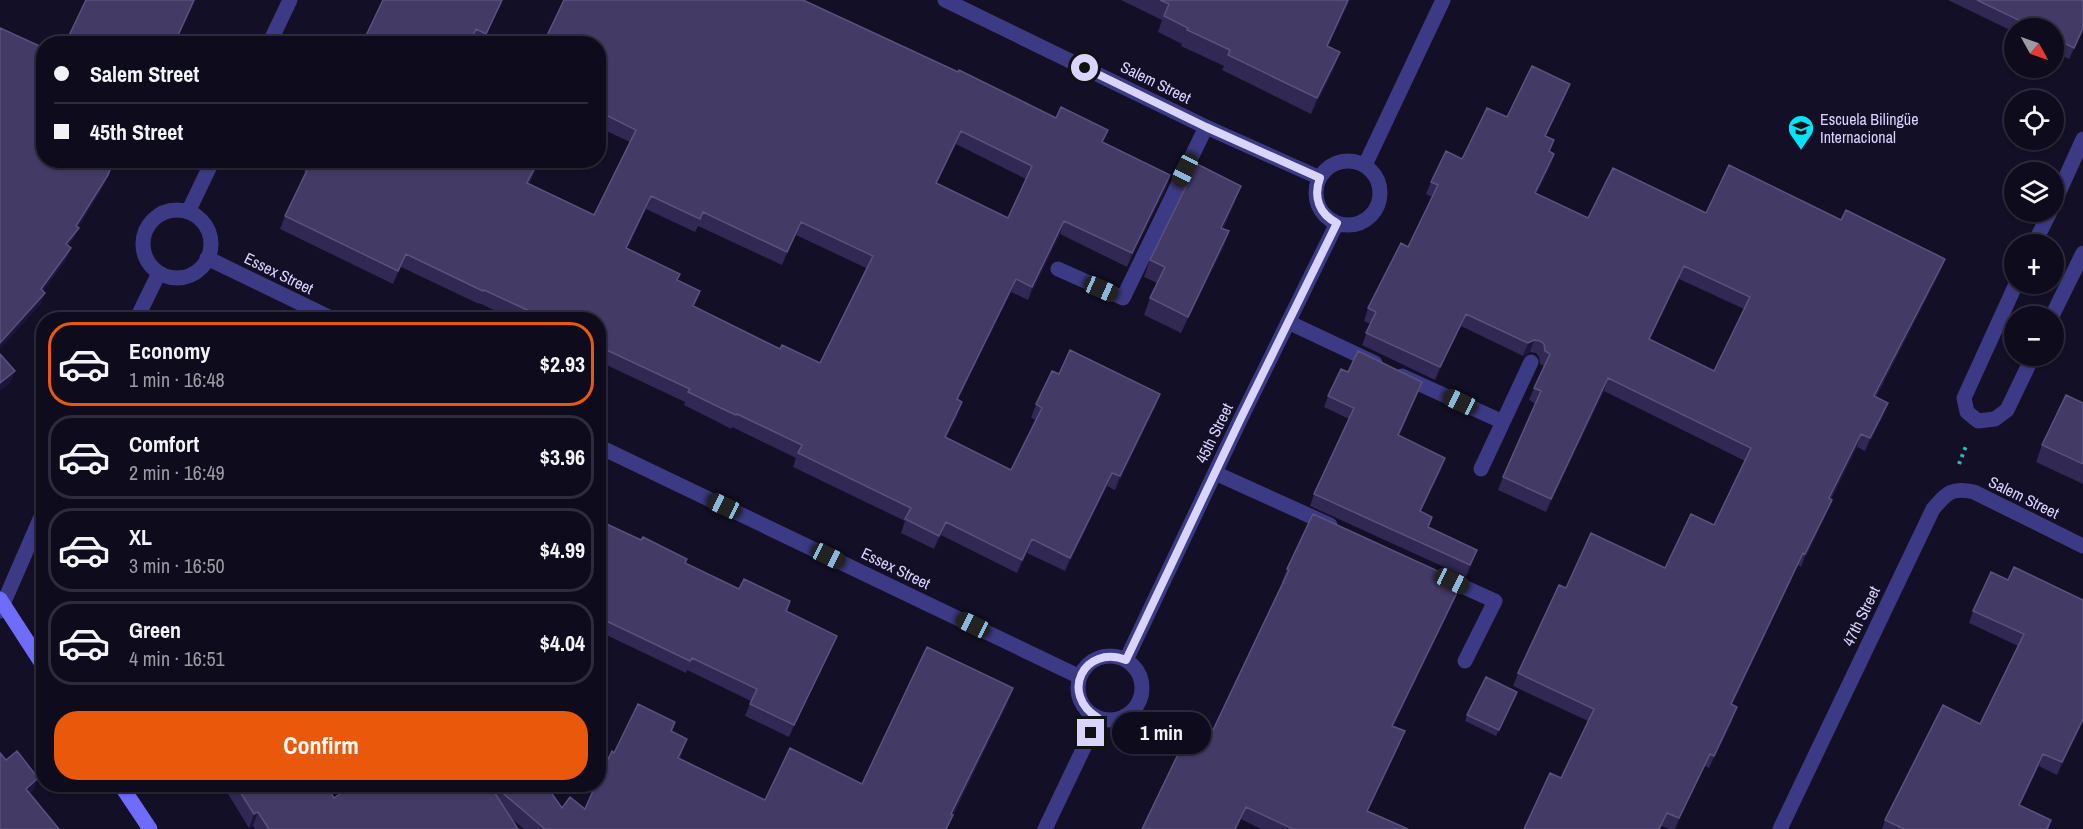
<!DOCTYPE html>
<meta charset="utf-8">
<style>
:root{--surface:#0e0b1c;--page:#171425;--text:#f1f3f6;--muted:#9b9ba3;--line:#2e2b3b;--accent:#ea580c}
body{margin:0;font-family:"Archivo Narrow",sans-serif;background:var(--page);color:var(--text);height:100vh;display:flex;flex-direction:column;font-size:22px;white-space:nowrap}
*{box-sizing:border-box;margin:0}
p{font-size:20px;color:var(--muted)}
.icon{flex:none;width:33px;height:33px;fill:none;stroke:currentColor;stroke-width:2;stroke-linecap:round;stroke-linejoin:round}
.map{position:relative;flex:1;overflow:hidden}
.side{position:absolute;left:36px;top:312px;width:570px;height:480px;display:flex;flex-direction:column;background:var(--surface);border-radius:24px;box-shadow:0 2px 4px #0004,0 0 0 2px var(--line)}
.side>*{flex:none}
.top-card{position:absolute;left:36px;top:36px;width:570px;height:132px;border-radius:24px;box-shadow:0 2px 4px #0004,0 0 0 2px var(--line);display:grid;align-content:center;height:132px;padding:0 18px;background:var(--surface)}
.needle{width:39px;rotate:130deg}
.fabs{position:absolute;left:2004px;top:18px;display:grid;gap:12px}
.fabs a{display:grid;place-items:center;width:60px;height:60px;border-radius:50%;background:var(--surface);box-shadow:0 2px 4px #0004,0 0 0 2px var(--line);font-size:30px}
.end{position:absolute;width:27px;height:27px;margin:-14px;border:8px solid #d9d4ff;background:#111;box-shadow:0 0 0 3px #111}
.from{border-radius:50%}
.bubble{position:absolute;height:42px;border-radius:21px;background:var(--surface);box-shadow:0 2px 4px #0004,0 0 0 2px var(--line);font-size:20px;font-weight:800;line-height:42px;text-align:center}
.car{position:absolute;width:18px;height:36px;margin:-18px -9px;border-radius:8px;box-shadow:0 0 4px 2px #0007;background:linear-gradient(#222 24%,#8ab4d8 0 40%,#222 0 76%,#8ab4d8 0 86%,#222 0)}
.top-card b{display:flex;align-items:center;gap:21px;height:57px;font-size:22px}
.top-card b+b{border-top:2px solid var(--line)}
.top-card i{width:15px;height:15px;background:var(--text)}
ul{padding:10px 0 0;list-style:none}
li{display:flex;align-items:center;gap:18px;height:84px;margin:0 12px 9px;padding:0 6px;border:3px solid var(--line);border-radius:24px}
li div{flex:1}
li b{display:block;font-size:22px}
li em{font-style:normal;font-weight:800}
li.active{border-color:var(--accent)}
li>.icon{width:54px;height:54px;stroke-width:1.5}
.primary-button{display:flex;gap:12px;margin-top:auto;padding:12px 18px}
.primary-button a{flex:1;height:69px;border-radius:24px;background:var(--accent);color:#fff;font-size:24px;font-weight:800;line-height:69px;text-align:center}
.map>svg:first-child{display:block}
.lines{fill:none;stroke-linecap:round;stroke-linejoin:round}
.path{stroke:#2fb8b0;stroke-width:4;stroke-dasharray:3 4.5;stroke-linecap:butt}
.service{stroke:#3d3a85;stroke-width:15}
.minor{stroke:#3d3a85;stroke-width:15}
.secondary{stroke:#6f6bff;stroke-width:15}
.wall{fill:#312854;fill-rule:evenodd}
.shaded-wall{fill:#1d163a}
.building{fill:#433a66;stroke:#5a527e;stroke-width:1.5;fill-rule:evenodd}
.route{stroke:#d9d4ff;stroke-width:8}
.labels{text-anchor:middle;stroke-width:4.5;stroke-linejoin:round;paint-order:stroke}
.street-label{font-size:16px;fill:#d9d4ff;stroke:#130f26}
.poi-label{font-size:16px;fill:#d9d4ff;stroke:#130f26;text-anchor:start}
</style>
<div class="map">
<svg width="2083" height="829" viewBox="0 0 2083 829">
<rect width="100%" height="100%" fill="#130f26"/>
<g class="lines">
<path class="path" d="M1959,464L1966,446"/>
<path class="service" d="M1058,269L1123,298L1206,127
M1288,322L1375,363
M1402,376L1503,422
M1481,469L1531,362
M1215,473L1330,525
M1444,578L1495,601L1465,661"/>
<path class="minor" d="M945,0L1206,127L1320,178
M269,44L290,0
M1316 193a32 32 0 1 1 64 0a32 32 0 1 1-64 0Z
M1365,165L1443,0
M2054,203L2083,139
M143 244a34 34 0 1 1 68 0a34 34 0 1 1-68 0Z
M188,212L213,160
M2034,244L2050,212
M207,258L335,320
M2016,284L1964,398L1967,412L1978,421L1995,419L2007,410L2033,356
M2052,316L2083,253
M136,320L159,273
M598,446L1080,677
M0,611L44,510
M1078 688a32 32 0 1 1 64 0a32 32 0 1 1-64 0Z
M1126,660L1240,420L1337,223
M1045,829L1098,718
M1780,829L1933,509C1947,493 1951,487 1974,492L2083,546"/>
<path class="secondary" d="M0,599L44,667
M120,784L150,829"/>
</g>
<path class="wall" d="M383,0H503L482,44H473Z
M1121,0H1350L1328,46L1334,68L1311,114L1222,70L1224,66L1181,46L1182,44L1158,32L1162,20Z
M1948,0H2083V31L2069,59L2054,52V28H2014V32Z
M598,44L1104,142L1170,175L1166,188L1127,267L1060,234L1028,300L1011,292L958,399V415L946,438L1011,470L1036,420L1031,418L1036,404L1059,374L1160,394L1155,407L1115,490L1107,486L1065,571L1027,553L1017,573L941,535L934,549L901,533L905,521L793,467L796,458L732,427L731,429L718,422L684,405L685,402L598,361V320H515L479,303V304L401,267L393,284L280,229L285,216L306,173L304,172L308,160H540L529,184L594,215L630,142L598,127ZM956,144L1026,179L1008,218L937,183ZM646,209L695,232L698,226L782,265L796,235L866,268L820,363L780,349L694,307L677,281L627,249Z
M1565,97L1546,136L1550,152L1554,154L1550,167L1536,194L1588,218L1706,213L1841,220L1945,259L1940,272L1876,397L1883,416L1865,451L1857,447L1831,499L1827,512L1801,567L1798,565L1732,705L1733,720L1709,768L1705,766L1675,829H1669L1662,826L1660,829H1524L1561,778L1588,721L1513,686L1518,673L1566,588L1665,568L1714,525L1745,461L1604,391L1546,512L1498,490L1503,477L1536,404L1529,400L1534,388L1544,366L1540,364L1539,357L1536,353L1530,352L1523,356L1461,326L1435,380L1362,345L1370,324L1364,321L1368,308L1408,247L1432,197L1426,194L1431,182L1462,159L1507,117ZM1679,279L1744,309L1714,371L1650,339Z
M1235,202L1223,229L1229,231L1223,248L1181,333L1144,315L1150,298L1157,283L1144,277L1150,260Z
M1348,372L1418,393L1399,436L1445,458L1441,470L1421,512L1432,517L1428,527L1473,561L1466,577L1310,506L1314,494L1349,419L1324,407L1328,396Z
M2083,403V484L2036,462L2042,445Z
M598,520L641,540L687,559L686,564L739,589L790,601L787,612L832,648L789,737L745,716L751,701L687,670L686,673L598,631Z
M1287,569L1457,595L1393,726L1400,744L1368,811L1408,829H1261L1241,819L1237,829H1142L1184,747L1213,730L1283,582H1282Z
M2008,580L2083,600V722L2057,775L2039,766L2020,805L2051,820L2048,829H1882L1885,820L1980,724L2018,646L1969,623L1973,611Z
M1514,698L1496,736L1465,721L1467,715Z
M1008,702L953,815L947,829H524L512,819L518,829H255L253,826L249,828L222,784H325L334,798L354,784H545L562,808L585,809L614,753L675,722L672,732L682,753L680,758L765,800L862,784Z"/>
<path class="shaded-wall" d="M194,0H196L175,44H174Z
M502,0H503L482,44L486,34Z
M1348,0H1350L1321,62L1327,46Z
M2083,28V31L2069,59L2074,48Z
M1340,52L1334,68L1311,114L1317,98Z
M1570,84L1565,97L1540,148L1545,136Z
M961,131L956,144L931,196L936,183Z
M1554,154L1550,167L1531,206L1535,193Z
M114,160H115L104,186L75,233L79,228L74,239L62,255L66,244Z
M539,160H540L523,196L527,183Z
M1170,175L1166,188L1127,267L1132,253Z
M1241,186L1235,202L1215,245L1221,228Z
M651,196L646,209L621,262L626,248Z
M1064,221L1060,234L1028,300L1032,287Z
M801,222L796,235L782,265L787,252Z
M1229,231L1223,248L1181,333L1188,317Z
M71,248L67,259L37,300L41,289Z
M406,254L401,267L393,284L398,271Z
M1945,259L1940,272L1869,409L1874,396Z
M1684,266L1679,279L1644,351L1649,339Z
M1016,279L1011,292L952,412L957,399Z
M45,293L41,304L0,349V343Z
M1466,314L1461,326L1435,380L1440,367Z
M1534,340L1530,352L1523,356L1528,343Z
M15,371L11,382L0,391V383Z
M1608,378L1604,391L1546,512L1551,499Z
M1422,382L1418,393L1393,447L1398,435Z
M1160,394L1155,407L1115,490L1120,476Z
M962,402L958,415L940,450L945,437Z
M1888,403L1883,416L1865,451L1870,438Z
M1861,434L1857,447L1824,511L1829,498Z
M1445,458L1441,470L1416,523L1420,511Z
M1112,473L1107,486L1065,571L1070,558Z
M1832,500L1827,512L1801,567L1805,554Z
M946,522L941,535L934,549L939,536Z
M1032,539L1027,553L1017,573L1022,560Z
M1477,550L1473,561L1466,577L1470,565Z
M1803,553L1798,565L1727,717L1731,704Z
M1462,582L1457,595L1388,738L1392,726Z
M837,636L832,648L789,737L794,725Z
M1013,688L1008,702L946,828L951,814Z
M1737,707L1733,720L1709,768L1714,756Z
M2083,719V722L2057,775L2062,762Z
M1405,731L1400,744L1362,824L1367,811Z
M687,739L682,753L673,771L678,758Z
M1710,754L1705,766L1675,829L1679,818Z
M2043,754L2039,766L2014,817L2019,805Z
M38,778L34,790L21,800L26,789Z
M1246,807L1237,829H1235Z
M258,812L253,826L249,828L254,814Z"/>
<path class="building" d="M86,0H194L174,44H65Z
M383,0H502L486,34L476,29L469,44H362Z
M564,0H803L958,72L959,70L1056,118L1061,107L1108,130L1102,142L1170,175L1132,253L1064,221L1032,287L1016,279L957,399L962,402L945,437L1011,470L1042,408L1036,404L1052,371L1059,374L1070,350L1160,394L1120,476L1112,473L1070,558L1032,539L1022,560L946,522L939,536L905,519L911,508L798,453L802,445L737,414L736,415L723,409L688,392L690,389L598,346V320H549L484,290L483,291L406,254L398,271L285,216L312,160H539L527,183L594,215L636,130L598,111V44H543ZM961,131L1032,166L1008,218L936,183ZM651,196L700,219L703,212L787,252L801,222L873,256L820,363L782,345L780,349L693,306L700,291L677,280L680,274L626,248Z
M1160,0H1348L1327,46L1340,52L1317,98L1228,55L1230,50L1187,30L1188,28L1164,16L1169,4Z
M1977,0H2083V28L2074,48L2054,38V28H2035Z
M0,28L44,48V160H114L108,175L76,226L79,228L66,244L71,248L41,289L45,293L0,343Z
M1532,66L1570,84L1545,136L1554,140L1549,151L1554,154L1535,193L1588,218L1613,168L1706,213L1729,165L1841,220L1846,210L1945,259L1874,396L1888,403L1870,438L1861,434L1829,498L1832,500L1805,554L1803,553L1731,704L1737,707L1714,756L1710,754L1679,818L1667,813L1659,829H1524L1550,773L1561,778L1594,709L1518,673L1559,585L1566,588L1591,533L1665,568L1691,514L1714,525L1751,448L1608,378L1551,499L1503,477L1541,391L1534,388L1550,354L1545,351L1544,344L1540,341L1534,340L1528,343L1466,314L1440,367L1366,333L1376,312L1368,308L1401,243L1408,247L1438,185L1431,182L1446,151L1462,159L1487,108L1507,117ZM1684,266L1750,297L1714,371L1649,339Z
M1197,164L1241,186L1221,228L1229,231L1188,317L1150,298L1165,267L1150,260Z
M229,313L242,320H226Z
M1358,351L1422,382L1398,435L1445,458L1420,511L1432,517L1428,527L1477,550L1470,565L1314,494L1354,408L1328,396L1341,369L1348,372Z
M0,354L15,371L0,383Z
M2066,395L2083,403V464L2042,445Z
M1313,514L1462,582L1392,726L1405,731L1367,811L1408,829H1293L1246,807L1235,829H1142L1182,746L1184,747L1196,722L1213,730L1289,570L1287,569Z
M598,520L641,540L643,537L687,559L685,563L739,589L744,579L790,601L786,611L837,636L794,725L750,704L757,689L692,658L690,661L598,617Z
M2014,567L2083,600V719L2062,762L2043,754L2019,805L2051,820L2047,829H1904L1885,820L1943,705L1980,724L2024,634L1973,611L1991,572L2008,580Z
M927,647L1013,688L951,814L953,815L946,829H545L492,784H545L562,808L570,797L585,809L596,784H598V780L612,751L614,753L638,704L675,722L671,731L687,739L678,758L765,800L790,748L862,784Z
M1486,677L1517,692L1499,730L1467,715Z
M17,751L38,778L26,789L59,829H0V753L6,760Z
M235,784H325L334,798L354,784H489L518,829H269L258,812L254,814Z"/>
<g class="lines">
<path class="route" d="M1085,68L1206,127L1320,178C1313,197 1319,214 1337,223L1240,420L1126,660C1084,644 1059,694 1098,718L1091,733"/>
</g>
<defs>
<g id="school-pin" transform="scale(1.35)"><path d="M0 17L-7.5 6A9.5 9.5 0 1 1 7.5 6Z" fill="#00e5ff" stroke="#130f26"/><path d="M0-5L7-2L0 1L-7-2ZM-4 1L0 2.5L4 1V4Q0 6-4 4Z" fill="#111"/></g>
</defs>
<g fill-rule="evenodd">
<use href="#school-pin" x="1801" y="128"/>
</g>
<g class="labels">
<g class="street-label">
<text transform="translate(1156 82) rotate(26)" y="6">Salem Street</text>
<text transform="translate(279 273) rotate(26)" y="6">Essex Street</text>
<text transform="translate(1214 433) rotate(-64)" y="6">45th Street</text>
<text transform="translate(2024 497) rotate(26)" y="6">Salem Street</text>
<text transform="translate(896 568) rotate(26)" y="6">Essex Street</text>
<text transform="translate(1861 616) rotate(-64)" y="6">47th Street</text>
</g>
<g class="poi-label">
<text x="1820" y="125">Escuela Bilingüe<tspan x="1820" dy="18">Internacional</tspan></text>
</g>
</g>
</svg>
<div class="fabs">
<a><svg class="needle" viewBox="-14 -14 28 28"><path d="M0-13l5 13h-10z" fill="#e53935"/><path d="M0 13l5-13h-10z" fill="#9b9ba3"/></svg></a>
<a><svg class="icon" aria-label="locate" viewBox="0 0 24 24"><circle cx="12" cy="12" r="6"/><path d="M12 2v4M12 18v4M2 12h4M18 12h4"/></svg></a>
<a><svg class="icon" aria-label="layers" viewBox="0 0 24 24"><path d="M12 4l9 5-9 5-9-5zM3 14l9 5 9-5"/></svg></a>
<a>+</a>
<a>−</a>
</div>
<i class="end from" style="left:1085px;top:68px"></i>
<i class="end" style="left:1091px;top:733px"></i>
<div class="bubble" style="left:1112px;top:712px;width:99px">1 min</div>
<i class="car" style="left:1185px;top:170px;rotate:206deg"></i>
<i class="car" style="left:1101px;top:289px;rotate:114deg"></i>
<i class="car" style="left:1460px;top:402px;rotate:295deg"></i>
<i class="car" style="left:724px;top:506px;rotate:295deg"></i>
<i class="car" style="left:828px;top:556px;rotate:116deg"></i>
<i class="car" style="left:1452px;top:581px;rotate:115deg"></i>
<i class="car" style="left:973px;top:625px;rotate:296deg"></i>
<div class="top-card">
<b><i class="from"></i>Salem Street</b>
<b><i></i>45th Street</b>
</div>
<section class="side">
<ul>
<li class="active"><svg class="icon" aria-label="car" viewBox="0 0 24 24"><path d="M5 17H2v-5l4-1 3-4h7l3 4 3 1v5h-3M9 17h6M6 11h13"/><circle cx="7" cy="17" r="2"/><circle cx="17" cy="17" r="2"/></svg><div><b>Economy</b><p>1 min · 16:48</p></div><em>$2.93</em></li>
<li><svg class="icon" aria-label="car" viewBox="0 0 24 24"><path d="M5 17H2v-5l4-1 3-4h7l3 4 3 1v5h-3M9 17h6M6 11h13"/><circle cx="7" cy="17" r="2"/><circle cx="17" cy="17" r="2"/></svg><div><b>Comfort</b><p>2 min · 16:49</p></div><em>$3.96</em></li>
<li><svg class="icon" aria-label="car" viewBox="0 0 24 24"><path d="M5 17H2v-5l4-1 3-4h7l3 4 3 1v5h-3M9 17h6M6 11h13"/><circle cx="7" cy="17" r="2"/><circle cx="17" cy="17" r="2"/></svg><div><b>XL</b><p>3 min · 16:50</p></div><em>$4.99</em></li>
<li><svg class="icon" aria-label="car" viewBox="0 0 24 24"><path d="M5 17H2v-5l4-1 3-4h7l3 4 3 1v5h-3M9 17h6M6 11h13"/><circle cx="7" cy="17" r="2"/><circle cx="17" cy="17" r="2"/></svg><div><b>Green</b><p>4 min · 16:51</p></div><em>$4.04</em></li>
</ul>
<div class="primary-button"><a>Confirm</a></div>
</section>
</div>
